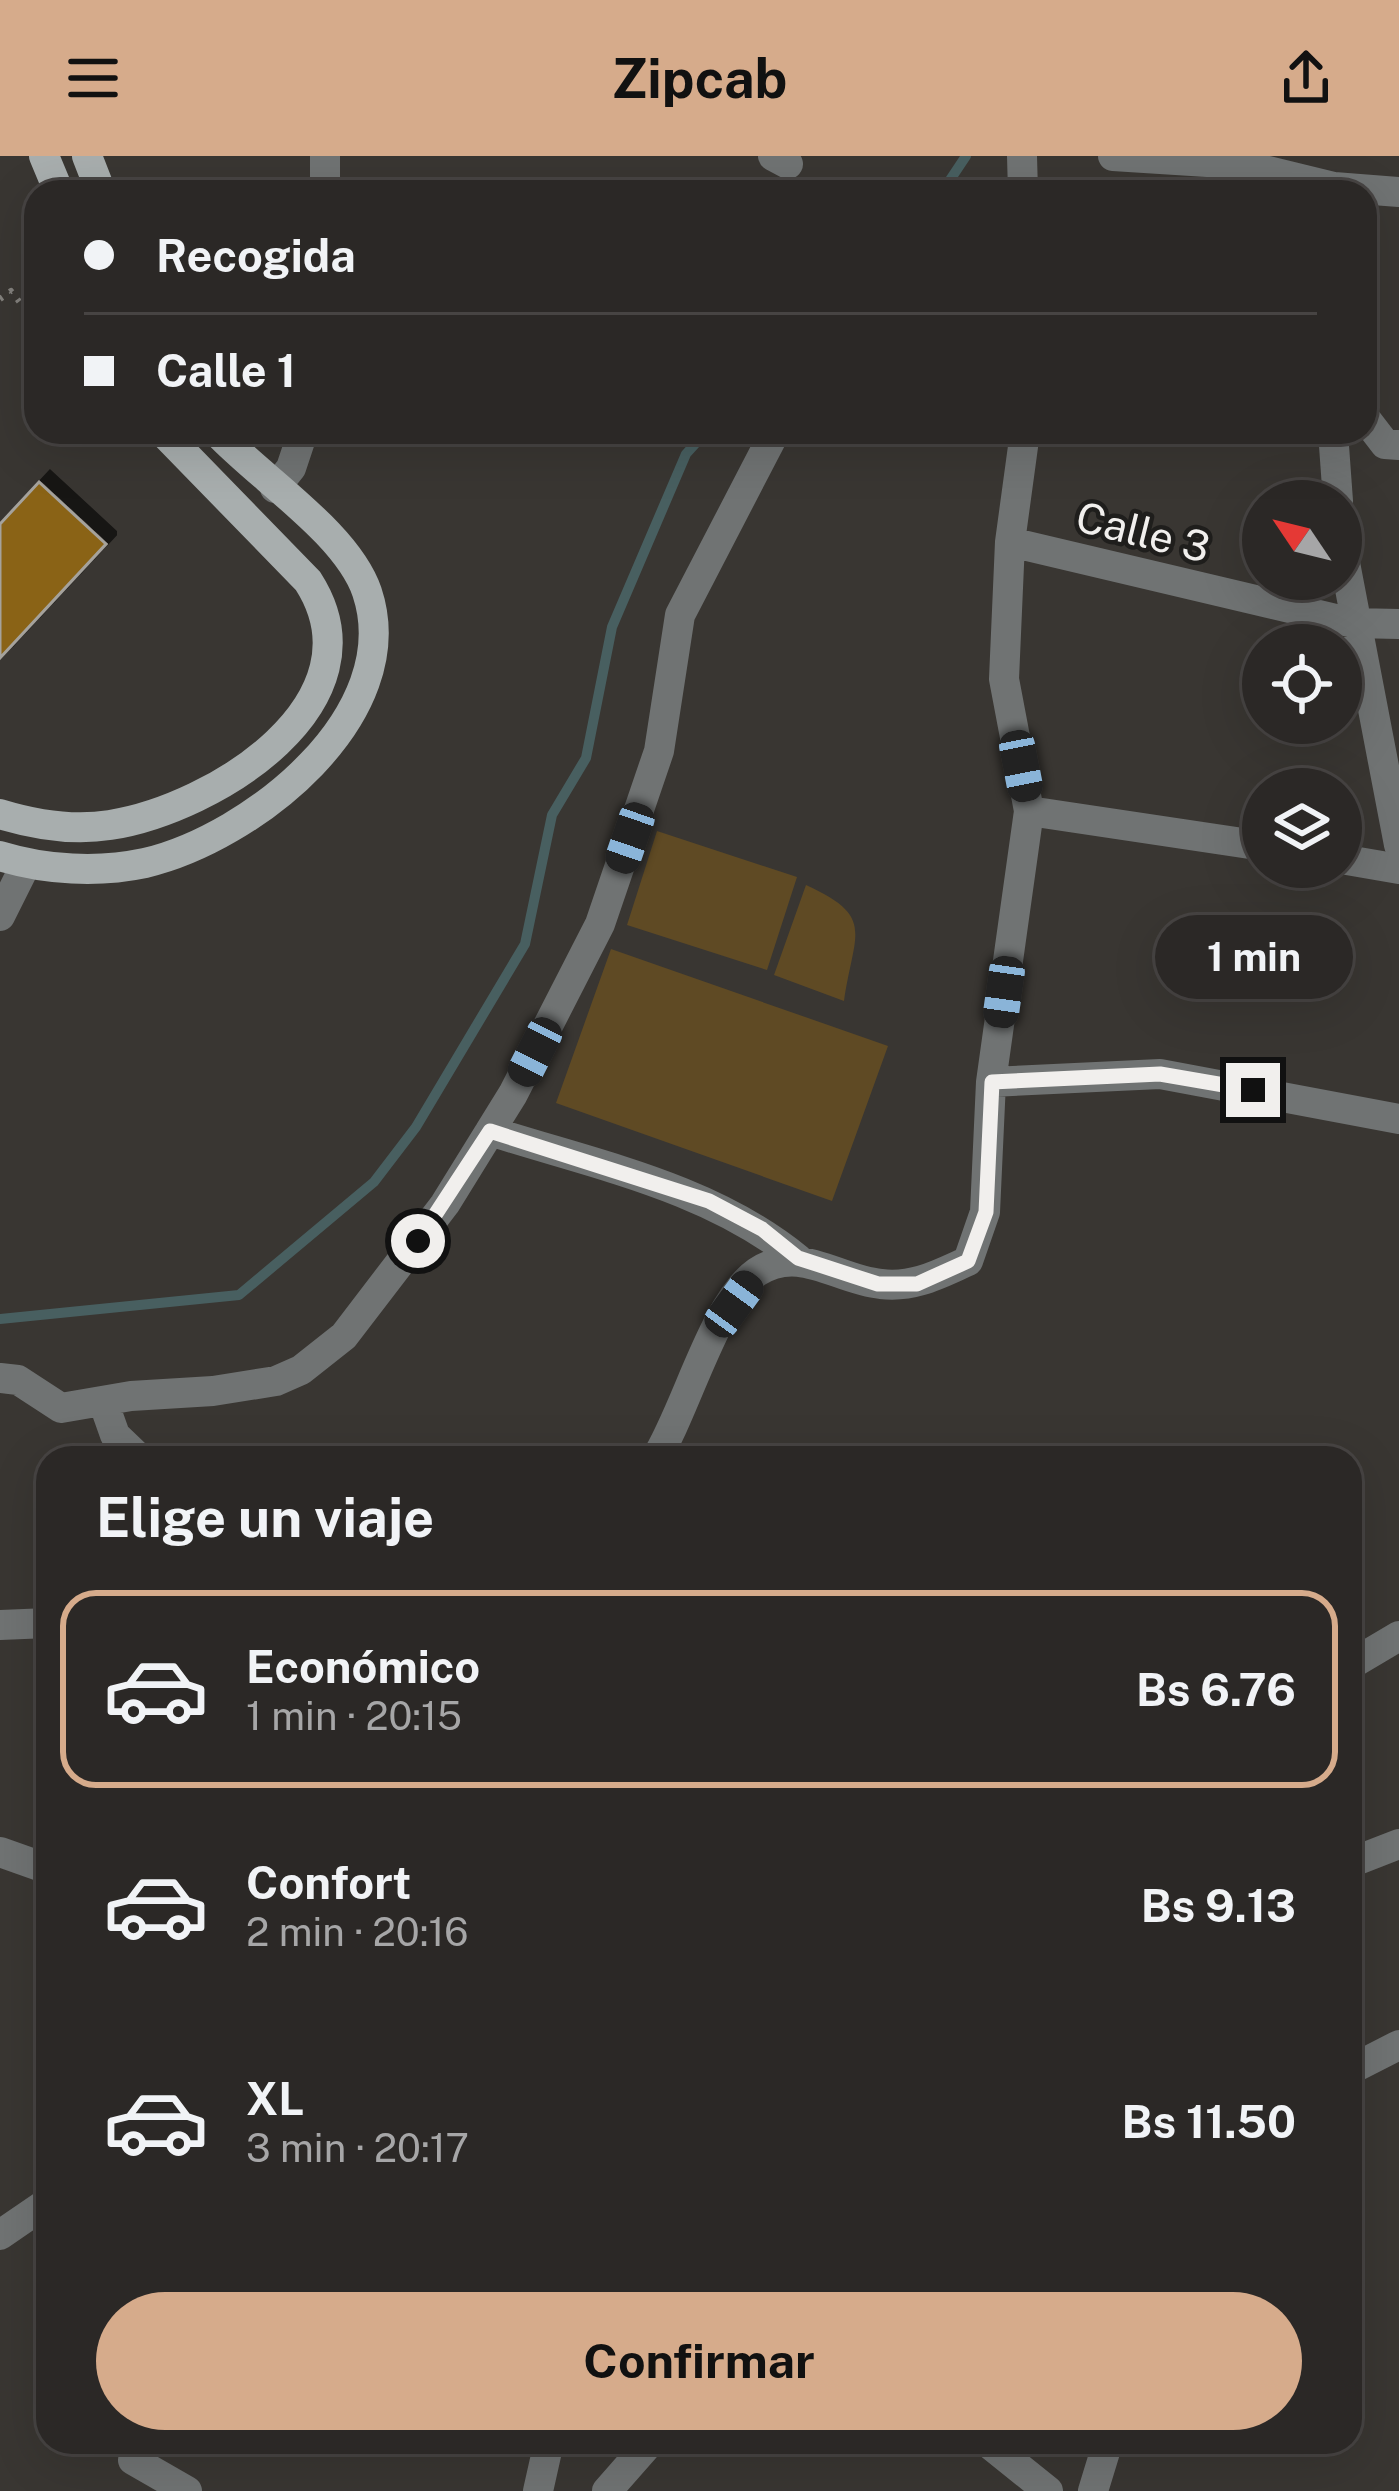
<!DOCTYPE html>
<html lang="es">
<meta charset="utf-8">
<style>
:root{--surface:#2b2826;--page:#373432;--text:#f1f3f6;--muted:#a6a6a7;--line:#474443;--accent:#d6ab8b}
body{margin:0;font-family:"Public Sans",sans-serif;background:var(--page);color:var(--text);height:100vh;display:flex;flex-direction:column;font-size:45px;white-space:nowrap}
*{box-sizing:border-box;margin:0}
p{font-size:39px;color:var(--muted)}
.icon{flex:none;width:66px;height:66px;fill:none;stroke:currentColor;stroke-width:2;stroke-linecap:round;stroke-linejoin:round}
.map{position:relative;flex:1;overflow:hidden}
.sheet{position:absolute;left:36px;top:1290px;width:1326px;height:1008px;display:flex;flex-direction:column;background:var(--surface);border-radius:36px;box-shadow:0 12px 48px #0002,0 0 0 3px var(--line)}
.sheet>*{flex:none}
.hud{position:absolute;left:24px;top:24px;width:1353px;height:264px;border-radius:36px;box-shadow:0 12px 48px #0002,0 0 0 3px var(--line);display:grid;align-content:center;height:264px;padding:0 60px;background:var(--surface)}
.needle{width:78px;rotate:305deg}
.tools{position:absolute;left:1242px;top:324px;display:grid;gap:24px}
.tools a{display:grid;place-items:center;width:120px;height:120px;border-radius:50%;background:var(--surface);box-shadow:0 12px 48px #0002,0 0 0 3px var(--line);font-size:60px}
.end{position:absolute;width:54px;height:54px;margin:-27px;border:15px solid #f1efed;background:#111;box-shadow:0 0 0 6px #111}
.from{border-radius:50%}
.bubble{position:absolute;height:84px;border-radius:42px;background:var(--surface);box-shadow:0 12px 48px #0002,0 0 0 3px var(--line);font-size:39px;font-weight:700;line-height:84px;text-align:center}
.car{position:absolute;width:36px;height:72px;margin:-36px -18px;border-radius:15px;box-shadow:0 0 9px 3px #0007;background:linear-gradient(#222 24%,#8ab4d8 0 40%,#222 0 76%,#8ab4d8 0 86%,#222 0)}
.hud b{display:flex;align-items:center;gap:42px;height:114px;font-size:45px}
.hud b+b{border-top:3px solid var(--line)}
.hud i{width:30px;height:30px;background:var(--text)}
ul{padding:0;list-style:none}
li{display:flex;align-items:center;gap:36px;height:198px;margin:0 24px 18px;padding:0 36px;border:6px solid transparent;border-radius:36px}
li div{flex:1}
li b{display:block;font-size:45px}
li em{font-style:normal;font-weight:700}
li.selected{border-color:var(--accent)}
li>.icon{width:108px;height:108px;stroke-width:1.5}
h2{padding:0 60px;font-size:54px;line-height:144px}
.button{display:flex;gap:24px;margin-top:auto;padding:24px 60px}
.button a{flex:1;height:138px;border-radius:72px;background:var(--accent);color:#111;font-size:48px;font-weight:700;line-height:138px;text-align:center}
header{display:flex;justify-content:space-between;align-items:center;height:156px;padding:0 60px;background:var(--accent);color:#111;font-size:54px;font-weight:700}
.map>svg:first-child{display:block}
.green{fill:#5f4a24}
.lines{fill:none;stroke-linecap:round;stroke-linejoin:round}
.stream{stroke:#485f60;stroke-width:10}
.building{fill:#8a6316;stroke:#a5a29c;stroke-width:3;filter:url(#shadow)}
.path{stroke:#83817d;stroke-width:6;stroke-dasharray:3 9;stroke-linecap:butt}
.minor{stroke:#707373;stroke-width:30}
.major{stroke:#a8aeae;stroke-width:30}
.route{stroke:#f1efed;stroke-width:15}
.labels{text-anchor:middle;stroke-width:9;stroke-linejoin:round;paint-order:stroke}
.street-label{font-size:42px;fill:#f1efed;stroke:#1f1e1c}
</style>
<header><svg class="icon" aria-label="menu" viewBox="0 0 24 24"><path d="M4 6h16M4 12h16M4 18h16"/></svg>Zipcab<svg class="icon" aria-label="share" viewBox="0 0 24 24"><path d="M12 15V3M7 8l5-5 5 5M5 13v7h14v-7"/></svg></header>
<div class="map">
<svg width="1399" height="2335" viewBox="0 0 1399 2335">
<defs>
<filter id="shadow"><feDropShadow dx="11" dy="-11" stdDeviation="0" flood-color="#0009"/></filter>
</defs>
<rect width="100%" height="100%" fill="#393632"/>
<path class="green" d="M657,675L797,721L767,814L627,769Z
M806,729C876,761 854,776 844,845L774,819Z
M611,793L888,890L832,1045L556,947Z"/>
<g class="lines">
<path class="stream" d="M942,36L966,0
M0,1163L239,1139L374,1026L416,971L525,788L552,659L586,602L612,471L686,298L706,276"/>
</g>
<path class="building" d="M39,326L106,388L0,502V368Z"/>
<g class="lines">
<path class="path" d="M0,143L11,135L28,157L34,152L28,143L36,137"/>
<path class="minor" d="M773,0L788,8
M1022,0L1023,36
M1113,0L1239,8L1334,31L1399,36
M325,36V0
M1365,262L1385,288L1399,289
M1333,276L1338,345
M275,332L291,312L303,276
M1010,386L1353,467L1399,468
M1341,386L1399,689
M1029,655L1263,690
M1341,703L1399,713
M0,760L26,708
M991,926L1160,918L1399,963
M490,975C596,1009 710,1031 798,1103
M0,1222L18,1224L61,1252L131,1240L213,1235L276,1225L301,1214L344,1180L445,1048L513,938L600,768L659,595L680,459L775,276
M103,1245L115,1279L139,1302
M656,1302C686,1255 714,1146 757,1116C800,1088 837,1124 881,1128C914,1132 939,1118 968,1105L985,1056L991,926L1029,655L1004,523L1010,386L1025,276
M0,1469L48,1467
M1350,1509L1399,1480
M0,1696L48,1713
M1350,1707L1399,1688
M1350,1914L1399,1889
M0,2079L48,2046
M987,2286L1048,2335
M133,2304L187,2335
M538,2335L549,2286
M607,2335L650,2286
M1093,2335L1108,2286"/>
<path class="major" d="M44,0L59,36
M87,0L101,36
M0,658C36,669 72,675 110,669C214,653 386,546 308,425L163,276
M0,700C46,714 98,717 145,707C252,682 408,559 367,436C347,377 260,322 217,276"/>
</g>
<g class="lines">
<path class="route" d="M418,1085L490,975L709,1045L762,1073L798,1102L878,1128H917L968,1105L986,1056L992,926L1160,918L1253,934"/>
</g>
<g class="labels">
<g class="street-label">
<text transform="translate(1143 376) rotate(14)" y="15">Calle 3</text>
</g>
</g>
</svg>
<div class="tools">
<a><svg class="needle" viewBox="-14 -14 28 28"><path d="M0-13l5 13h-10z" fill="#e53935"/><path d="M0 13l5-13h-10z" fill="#a6a6a7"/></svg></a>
<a><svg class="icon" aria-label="locate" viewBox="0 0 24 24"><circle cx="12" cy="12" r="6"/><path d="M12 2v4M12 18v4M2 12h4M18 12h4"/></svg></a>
<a><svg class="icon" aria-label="layers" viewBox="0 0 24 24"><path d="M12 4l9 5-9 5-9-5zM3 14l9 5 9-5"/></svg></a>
</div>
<i class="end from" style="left:418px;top:1085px"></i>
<i class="end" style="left:1253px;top:934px"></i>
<div class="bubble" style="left:1155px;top:759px;width:198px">1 min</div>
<i class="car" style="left:1021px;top:610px;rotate:169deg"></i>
<i class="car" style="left:630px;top:682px;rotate:199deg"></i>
<i class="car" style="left:1004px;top:836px;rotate:188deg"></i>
<i class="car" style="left:535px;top:896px;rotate:207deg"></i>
<i class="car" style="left:734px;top:1148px;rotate:36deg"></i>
<div class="hud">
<b><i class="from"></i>Recogida</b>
<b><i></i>Calle 1</b>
</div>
<section class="sheet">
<h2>Elige un viaje</h2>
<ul>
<li class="selected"><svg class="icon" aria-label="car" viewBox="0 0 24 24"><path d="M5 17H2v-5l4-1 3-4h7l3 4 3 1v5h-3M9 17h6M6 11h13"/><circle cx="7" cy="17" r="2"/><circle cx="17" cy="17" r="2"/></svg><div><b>Económico</b><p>1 min · 20:15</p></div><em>Bs 6.76</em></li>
<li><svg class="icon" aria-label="car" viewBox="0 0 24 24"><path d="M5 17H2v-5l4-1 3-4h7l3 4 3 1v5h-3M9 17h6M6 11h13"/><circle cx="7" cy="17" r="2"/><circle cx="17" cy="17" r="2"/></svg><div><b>Confort</b><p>2 min · 20:16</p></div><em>Bs 9.13</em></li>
<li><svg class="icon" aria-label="car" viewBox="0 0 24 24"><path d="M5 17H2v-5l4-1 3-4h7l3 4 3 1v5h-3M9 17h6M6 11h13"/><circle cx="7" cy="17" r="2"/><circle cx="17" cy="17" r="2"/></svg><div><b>XL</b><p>3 min · 20:17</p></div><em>Bs 11.50</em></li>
</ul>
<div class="button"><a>Confirmar</a></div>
</section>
</div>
